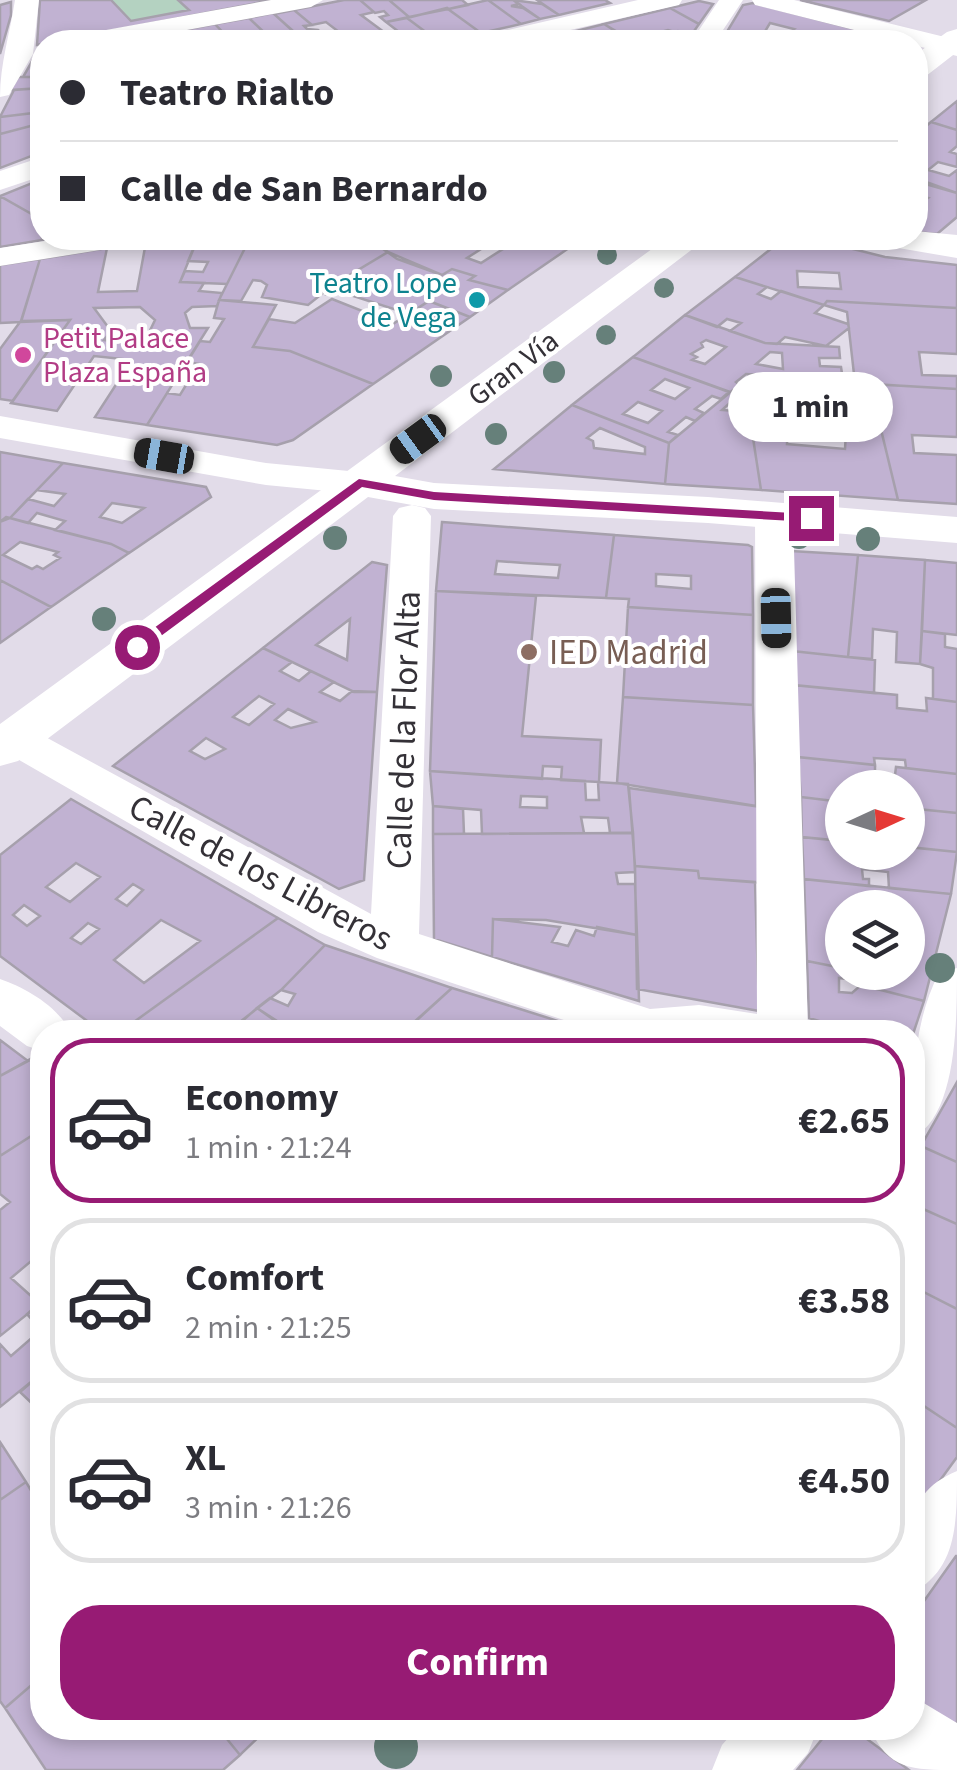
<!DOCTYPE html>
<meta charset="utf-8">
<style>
:root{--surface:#fff;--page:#f2f2f3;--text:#2b2b33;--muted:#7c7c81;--line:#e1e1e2;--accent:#971b74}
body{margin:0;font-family:"Source Sans 3",sans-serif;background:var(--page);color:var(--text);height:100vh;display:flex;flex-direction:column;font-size:38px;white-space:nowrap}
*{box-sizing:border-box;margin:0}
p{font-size:32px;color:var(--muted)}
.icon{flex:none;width:55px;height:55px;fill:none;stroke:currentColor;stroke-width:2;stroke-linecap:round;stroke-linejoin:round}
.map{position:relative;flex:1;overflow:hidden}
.drawer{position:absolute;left:30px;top:1020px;width:895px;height:720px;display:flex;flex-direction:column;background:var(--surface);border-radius:40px;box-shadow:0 5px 15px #0003}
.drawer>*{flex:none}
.guide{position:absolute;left:30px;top:30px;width:898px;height:220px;border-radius:40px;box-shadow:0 5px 15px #0003;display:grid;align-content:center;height:220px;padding:0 30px;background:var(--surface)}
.needle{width:65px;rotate:86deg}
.controls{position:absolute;left:825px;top:770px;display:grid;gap:20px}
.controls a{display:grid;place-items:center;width:100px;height:100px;border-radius:50%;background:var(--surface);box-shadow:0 5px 15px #0003;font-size:50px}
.end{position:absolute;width:45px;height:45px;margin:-22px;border:12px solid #971b74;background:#fff;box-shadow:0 0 0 5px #fff}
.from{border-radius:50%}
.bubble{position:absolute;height:70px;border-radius:35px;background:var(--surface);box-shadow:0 5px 15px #0003;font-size:32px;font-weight:700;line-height:70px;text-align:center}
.car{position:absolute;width:30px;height:60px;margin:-30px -15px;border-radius:12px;box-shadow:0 0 8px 2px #0007;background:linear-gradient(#222 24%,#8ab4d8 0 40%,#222 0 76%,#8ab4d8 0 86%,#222 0)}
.guide b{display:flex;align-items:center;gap:35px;height:95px;font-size:38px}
.guide b+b{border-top:2px solid var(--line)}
.guide i{width:25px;height:25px;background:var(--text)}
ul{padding:18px 0 0;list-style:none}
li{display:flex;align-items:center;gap:30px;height:165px;margin:0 20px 15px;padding:0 10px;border:5px solid var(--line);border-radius:40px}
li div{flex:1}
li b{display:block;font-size:38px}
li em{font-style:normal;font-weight:700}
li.selected{border-color:var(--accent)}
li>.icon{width:90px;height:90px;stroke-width:1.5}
.primary-button{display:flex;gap:20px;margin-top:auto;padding:20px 30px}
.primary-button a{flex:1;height:115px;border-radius:40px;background:var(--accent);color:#fff;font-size:40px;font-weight:700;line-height:115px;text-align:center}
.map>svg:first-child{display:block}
.built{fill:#dad0e3}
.green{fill:#b4d2c1}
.building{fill:#c1b2d2;stroke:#a6a0ac;stroke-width:2.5;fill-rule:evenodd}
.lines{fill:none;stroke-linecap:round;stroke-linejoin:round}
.lane{fill:#fff;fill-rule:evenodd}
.street{fill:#fff;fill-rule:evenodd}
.secondary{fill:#fff;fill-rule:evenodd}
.tree{fill:#66807a}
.route{fill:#971b74}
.culture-dot{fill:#0f9aa8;stroke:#fff;stroke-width:4}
.hotel-dot{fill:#d1479c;stroke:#fff;stroke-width:4}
.education-dot{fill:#8d6e63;stroke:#fff;stroke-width:4}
.labels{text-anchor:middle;stroke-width:8;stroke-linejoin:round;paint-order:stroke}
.far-culture-label{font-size:30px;fill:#0d838f;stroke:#fff;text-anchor:end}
.far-hotel-label{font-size:30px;fill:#b23c85;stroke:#fff;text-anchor:start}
.far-street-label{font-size:30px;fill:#343137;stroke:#fff}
.education-label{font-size:35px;fill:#785e54;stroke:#fff;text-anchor:start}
.street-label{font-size:35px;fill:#343137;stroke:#fff}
</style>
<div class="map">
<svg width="957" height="1770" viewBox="0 0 957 1770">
<rect width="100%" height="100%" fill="#e2dce9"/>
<path class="built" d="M436,591L629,599L617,783L430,771Z"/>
<path class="green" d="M111,0H178L189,10L131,21Z"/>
<path class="building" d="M40,0H111L131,21L189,10L178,0H273L37,45Z
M344,0H360L374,12L361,15L384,32L375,37L382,42H352L326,22L312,25L294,10Z
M360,0H389L409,17L386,22L380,17L388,15L384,11L375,13Z
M389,0H462L468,5L409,17Z
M488,0L521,24L481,33L448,9Z
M488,0H513L519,4L511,6L523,8L540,19L521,24Z
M513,0L542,4L559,15L540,19Z
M537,0H605L610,3L559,15Z
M800,0H926L889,21Z
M699,1L713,4L699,24L670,8Z
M11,2V15L0,54V5Z
M753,3L870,33L873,36L864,42H822L824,41L816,38L803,42L722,40L743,5ZM770,23L794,29L778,40L761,38Z
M447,8L448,9L481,33L439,42L407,18Z
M670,8L699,24L690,37L668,30L631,40L604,24Z
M294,10L312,25L304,26L307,29L318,30L324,35L302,39L274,14Z
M273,13L295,33L271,39L249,18Z
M249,18L271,39L232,42L215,24Z
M407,18L439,42H412L386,22Z
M215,24L232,42H182L172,32Z
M604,24L623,36L612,38L620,42H572L560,35Z
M678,31L690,37L686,42H643L636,39Z
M172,32L182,42H145L141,38Z
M42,57V77H23L34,58Z
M18,77H42V88L10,90Z
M42,88V112L0,117L14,90Z
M957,101V130L931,122Z
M42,112V123L0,134V117Z
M931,122L957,130V146L950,152L957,154V167L938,162L928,170L949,176L957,170V193L915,178V135Z
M42,123V152L0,168V134Z
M42,179V210L30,213L0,196Z
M915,181L957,193V217L937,234L915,232V206L928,198L915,194Z
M0,196L42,220V238H54L0,247Z
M180,238H198L180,282L204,283L199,291L222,293L217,306L192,307L185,313L190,328H208L147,425L95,417L132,360L94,356L57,411L11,403L70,320L21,321L40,259L107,248L98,292L137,291L146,242ZM140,307L155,320L143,345L104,340L111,331L94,308Z
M198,238H250L227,284L180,282L185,271L203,272L208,262L188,261Z
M250,238H367L388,252L333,285L308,305L262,297L267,285L261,281L253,280L241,301L219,300Z
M483,238L484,247L467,258L481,263L503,249L504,238H529L566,250L508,290L469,280L475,276L452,269L442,275L397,259L379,246L443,238Z
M529,238H585L566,250Z
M785,238H809L885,257L957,265V308L827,301L824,305L735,277ZM797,271L839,273L841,289L798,287Z
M388,252L442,275L452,269L475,276L469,280L508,290L470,317L429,301L409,314L341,292L327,294L333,285Z
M40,259L21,322L0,323V265Z
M735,277L767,287L758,294L771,299L781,291L824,305L815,313L848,324L849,328L826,346L785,337L777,344L765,343L730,331L741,323L727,319L717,327L685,315Z
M332,299L380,318L374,322L388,327L429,301L470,317L373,384L290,351L253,347L269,319L295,323Z
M219,300L276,305L253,347L290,351L373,384L293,440L277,445L147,425L167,393L180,395L199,364L187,362L200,341L210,342L224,319L214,318Z
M827,301L957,308V354L919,352L922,375L957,376V389L855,383L847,312L824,305Z
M685,315L765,343L839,347L840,358H819L820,366L841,367L843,380L746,374L736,382L746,390L730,392L633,357ZM706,340L726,347L705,364L692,360L697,357L691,354L703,347L701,343ZM770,352L782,353L783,369L756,364Z
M70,320L13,401L0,399V349L20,322Z
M633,357L652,364L729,392L721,399L712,396L695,409L704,413L695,421L686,417L668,432L678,435L669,443L572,405ZM665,379L689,388L675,399L651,390ZM638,402L662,411L648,423L623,414Z
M755,377L870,384L898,500L761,490L745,386H756ZM788,428L846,432L845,449L787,444Z
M870,384L957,389V437L912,435L914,453L957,455V504L898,500Z
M733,390H746L747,401H732L722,410L749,412L761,490L665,484L669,443Z
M572,405L669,443L665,484L494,469ZM600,428L645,447V454L594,448L593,441L587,438Z
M0,452L63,463L10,518L0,522Z
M63,463L206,487L211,497L129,553L111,544L55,530L65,521L37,513L28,523L10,518L28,499L54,506L65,494L37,490ZM112,503L144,508L122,523L100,517Z
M6,517L111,544L129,553L51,607L0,580V522ZM20,542L58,552L54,555L60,558L43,569L37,566L32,569L3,555Z
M442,522L614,535L606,598L436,591ZM497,561L524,563L560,565L558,578L495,574Z
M614,535L748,545L752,547L753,615L628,607L629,599L606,598ZM656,574L691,576V589L656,586Z
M791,551L858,555L848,657L792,651Z
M858,555L925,560L920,664L896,662L897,632L873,629L872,659L848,657Z
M925,560L957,563V635L922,631Z
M372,562L387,565L377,692H354L263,648ZM350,619L347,660L316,645Z
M0,580L51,607L0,643Z
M436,591L536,596L522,736L601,740L599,782L561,780L562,767L543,766L542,779L430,771Z
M628,607L753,615V705L623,697Z
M922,631L945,634V647L957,649V702L933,699V668L920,664Z
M263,648L292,662L280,671L299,681L311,671L334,682L320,692L340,701L352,691L377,692L364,880L339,889L113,766ZM259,696L274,704L249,725L233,717ZM288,709L315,722L291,728L275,720ZM206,738L225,749L205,759L190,751Z
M792,651L875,660L874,693L794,685Z
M794,685L897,695V708L927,711L926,698L957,702V774L906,768L905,760L874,758L875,765L798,757Z
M623,697L753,705L756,806L617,783Z
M798,757L875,765V773L895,775L896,767L957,774V813L908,808V788H842V802L801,797Z
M430,771L585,781L586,800H599L598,782L628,784L633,833H610L608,818L581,817L584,833L482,834L481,810L433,806ZM521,796L547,797V808L520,807Z
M629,788L761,807L762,883L699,878L698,871L635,866Z
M801,797L842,802V841L802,837Z
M71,799L278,918L120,1032H102L0,956V855ZM76,863L100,877L70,902L46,887ZM133,884L143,890L127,906L116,899ZM24,905L40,916L27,926L13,915ZM161,920L200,941L144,983L114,960ZM88,923L99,929L81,944L71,938Z
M433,806L463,809L464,834H433Z
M908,808L957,813V852L908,847Z
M633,833L635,872L616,873L618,884H635L637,935L546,920L493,919L492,957L434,939L433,834Z
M802,837L842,841V852H908V847L957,852L951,894L889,888L888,872L862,869L863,879H869V886L804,879Z
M635,866L698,871L699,878L755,882L759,1011L637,989Z
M804,879L951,894L924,1001L861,985L857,980V972H908V908H842V968L807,961Z
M278,918L325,945L281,990L227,1032H120Z
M493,919L560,927L552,942L568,946L576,930L594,936L597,927L637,935L639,1001L492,957Z
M325,945L390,967L452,988L405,1031L390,1026L386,1032H334L324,1029L322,1032H294L257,1008L270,998L288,1006L295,994L281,990Z
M807,961L842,968V972H857V980L839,978V992L852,993L861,985L924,1001L912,1037V1032H855L809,1018Z
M452,988L520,1009L561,1022L550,1032H403Z
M257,1008L291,1032H254L240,1023Z
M0,1040L28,1061L0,1076Z
M34,1057L42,1064V1129L0,1156V1076Z
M957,1082V1162L921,1146Z
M42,1129V1252L11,1278L40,1304L0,1336V1210L10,1202L0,1194V1156Z
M921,1146L957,1162V1224L912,1204V1160Z
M912,1204L957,1224V1309L912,1286Z
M912,1286L957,1309V1428L912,1398Z
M42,1301V1373L0,1407V1344L11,1356L41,1330L27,1314Z
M42,1373V1413L20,1392Z
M912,1398L957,1428V1457L912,1519Z
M0,1442L26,1482L0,1500Z
M26,1482L42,1509V1676L5,1708L0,1701V1500Z
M956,1556H957V1732L912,1700V1618Z
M42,1676V1728H218L240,1755L223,1770H46L5,1708Z
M218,1728H268L240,1755Z
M831,1728H852L909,1770H797Z"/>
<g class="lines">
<path class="lane" d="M861,238H895L957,248V258L869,243Z"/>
<path class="street" d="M15,0H39L33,54L9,95L0,97C0,64 10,33 15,0Z
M271,0H323L311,7L122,42H71L84,34Z
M638,0H682L679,5L518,42H474L478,37Z
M719,0H743L715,42H691Z
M752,0H794L957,40V56L755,5Z
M42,157V176L0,190V171Z
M915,231L957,235V253L890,247L879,244L875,238H915Z
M64,238H134L130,244L119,247L0,266V248Z
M0,416L266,463L359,472L372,475L378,483L372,491L359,494L266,485L0,438Z
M774,504L787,507L793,515L808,1032H600L377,958L318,932L0,749V727L14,723L29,728L371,914L393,516L399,508L412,505L425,508L431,516L419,934L650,1009L699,1005L757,1014L755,515L761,507Z
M957,968C957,1021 957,1117 912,1138C912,1083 913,1023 939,973Z
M0,979C26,988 59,1007 70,1032H42V1051L27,1046L0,1026Z
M957,1471C957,1524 957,1569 912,1593C912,1540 899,1495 957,1471Z
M912,1696L957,1723V1770C912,1770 888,1770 870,1728H912Z
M737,1728H818L808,1753L793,1770H712L722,1745Z"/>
<path class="secondary" d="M957,29V52L926,76L915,79V55L947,32Z
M667,238H707L395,476L434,483L708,497L957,517V543L708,523L434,509L368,497L18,761L0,766V724Z"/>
</g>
<g class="tree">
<circle cx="607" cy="255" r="10"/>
<circle cx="664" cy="288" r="10"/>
<circle cx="606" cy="335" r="10"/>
<circle cx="554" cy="372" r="11"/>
<circle cx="441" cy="376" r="11"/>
<circle cx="496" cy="434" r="11"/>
<circle cx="799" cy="537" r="12"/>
<circle cx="335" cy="538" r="12"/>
<circle cx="868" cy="539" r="12"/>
<circle cx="104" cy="619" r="12"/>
<circle cx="940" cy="968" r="15"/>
<circle cx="396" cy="1747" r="22"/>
</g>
<path class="route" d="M359,479L434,492L811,514L817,518L811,522L434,500L362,487L142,650H132V644Z"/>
<circle class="culture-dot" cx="477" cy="300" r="10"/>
<circle class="hotel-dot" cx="23" cy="355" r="10"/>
<circle class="education-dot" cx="529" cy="652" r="10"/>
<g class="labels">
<g class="far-culture-label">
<text x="457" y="293">Teatro Lope<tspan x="457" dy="34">de Vega</tspan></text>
</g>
<g class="far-hotel-label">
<text x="43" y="348">Petit Palace<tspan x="43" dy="34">Plaza España</tspan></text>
</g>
<g class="far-street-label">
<text transform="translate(513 368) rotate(-37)" y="10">Gran Vía</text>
</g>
<g class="education-label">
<text x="549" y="664">IED Madrid</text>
</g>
<g class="street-label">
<text transform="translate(403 730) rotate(-88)" y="12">Calle de la Flor Alta</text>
<text transform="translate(261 872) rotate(28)" y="12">Calle de los Libreros</text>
</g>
</g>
</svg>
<div class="controls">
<a><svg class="needle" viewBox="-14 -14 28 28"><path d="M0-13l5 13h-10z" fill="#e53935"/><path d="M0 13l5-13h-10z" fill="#7c7c81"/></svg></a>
<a><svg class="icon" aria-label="layers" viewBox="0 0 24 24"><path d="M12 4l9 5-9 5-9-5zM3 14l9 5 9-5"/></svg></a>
</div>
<i class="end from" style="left:137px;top:647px"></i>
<i class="end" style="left:811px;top:518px"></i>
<div class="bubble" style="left:728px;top:372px;width:165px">1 min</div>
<i class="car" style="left:418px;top:439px;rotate:234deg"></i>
<i class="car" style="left:164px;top:456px;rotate:280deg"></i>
<i class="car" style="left:776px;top:618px;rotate:179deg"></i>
<div class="guide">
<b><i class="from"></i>Teatro Rialto</b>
<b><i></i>Calle de San Bernardo</b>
</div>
<section class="drawer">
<ul>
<li class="selected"><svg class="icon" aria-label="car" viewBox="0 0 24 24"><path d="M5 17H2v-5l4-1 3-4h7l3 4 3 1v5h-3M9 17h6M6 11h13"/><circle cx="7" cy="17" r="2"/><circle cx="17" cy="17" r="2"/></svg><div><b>Economy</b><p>1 min · 21:24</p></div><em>€2.65</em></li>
<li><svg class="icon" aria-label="car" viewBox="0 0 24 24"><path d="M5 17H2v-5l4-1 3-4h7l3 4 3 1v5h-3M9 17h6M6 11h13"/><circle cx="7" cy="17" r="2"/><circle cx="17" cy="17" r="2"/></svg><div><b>Comfort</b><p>2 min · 21:25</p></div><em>€3.58</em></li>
<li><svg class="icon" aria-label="car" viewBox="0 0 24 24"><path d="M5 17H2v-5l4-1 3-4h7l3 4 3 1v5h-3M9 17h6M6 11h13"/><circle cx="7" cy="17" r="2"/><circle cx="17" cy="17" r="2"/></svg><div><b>XL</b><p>3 min · 21:26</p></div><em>€4.50</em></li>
</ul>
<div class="primary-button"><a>Confirm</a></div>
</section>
</div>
